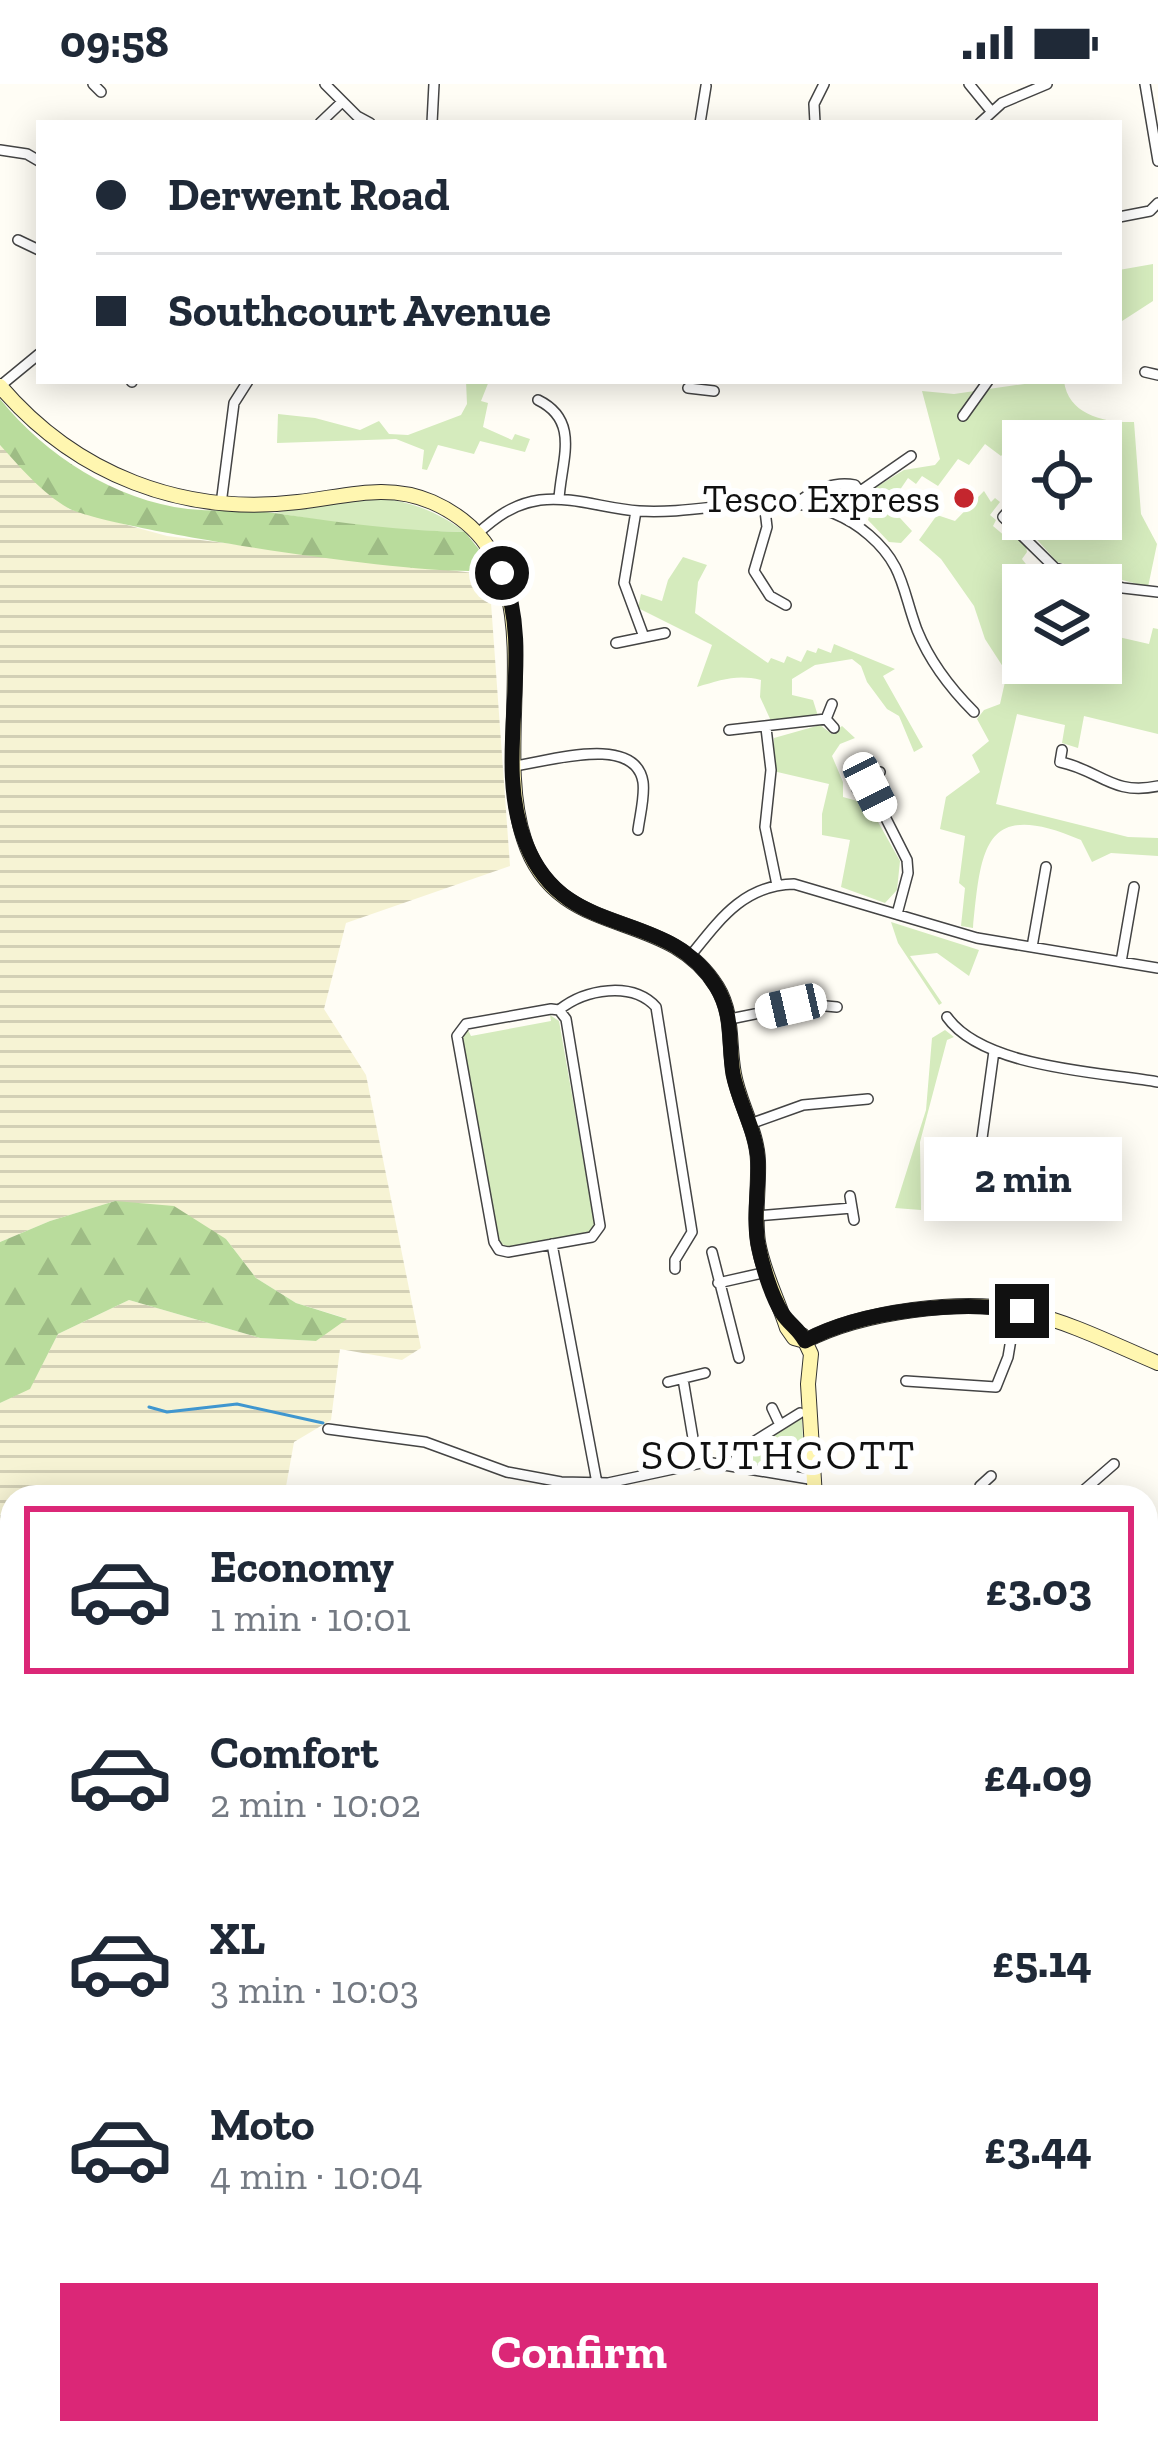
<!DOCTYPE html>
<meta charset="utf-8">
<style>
:root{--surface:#fff;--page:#f2f2f3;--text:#1f2937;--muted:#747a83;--line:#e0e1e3;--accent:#db2777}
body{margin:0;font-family:"Zilla Slab",serif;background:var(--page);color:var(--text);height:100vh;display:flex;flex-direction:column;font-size:45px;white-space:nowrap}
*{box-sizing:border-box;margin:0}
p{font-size:39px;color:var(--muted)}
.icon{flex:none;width:66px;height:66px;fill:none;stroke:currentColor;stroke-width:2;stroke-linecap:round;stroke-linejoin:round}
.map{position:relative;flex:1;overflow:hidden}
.sheet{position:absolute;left:0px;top:1401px;width:1158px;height:960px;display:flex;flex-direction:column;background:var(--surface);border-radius:36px 36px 0 0;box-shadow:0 6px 30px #0003}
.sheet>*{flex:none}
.top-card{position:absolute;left:36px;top:36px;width:1086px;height:264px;border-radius:0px;box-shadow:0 6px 30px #0003;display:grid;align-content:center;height:264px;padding:0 60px;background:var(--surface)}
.fabs{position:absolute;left:1002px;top:336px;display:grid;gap:24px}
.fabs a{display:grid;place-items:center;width:120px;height:120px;border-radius:0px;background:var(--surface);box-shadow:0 6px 30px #0003;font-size:60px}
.end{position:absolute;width:54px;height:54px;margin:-27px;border:15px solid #111;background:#fff;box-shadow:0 0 0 6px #fff}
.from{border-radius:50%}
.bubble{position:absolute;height:84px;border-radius:0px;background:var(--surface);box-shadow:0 6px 30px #0003;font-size:39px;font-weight:700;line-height:84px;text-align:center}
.car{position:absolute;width:36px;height:72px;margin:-36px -18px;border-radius:15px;box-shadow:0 0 9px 3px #0007;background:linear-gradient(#fff 24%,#345 0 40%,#fff 0 76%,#345 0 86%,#fff 0)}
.top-card b{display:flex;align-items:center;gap:42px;height:114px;font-size:45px}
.top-card b+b{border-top:3px solid var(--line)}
.top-card i{width:30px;height:30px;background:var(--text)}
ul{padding:21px 0 0;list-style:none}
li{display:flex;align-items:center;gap:36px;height:168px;margin:0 24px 18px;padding:0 36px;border:6px solid transparent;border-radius:0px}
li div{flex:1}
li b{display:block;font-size:45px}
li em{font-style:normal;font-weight:700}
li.active{border-color:var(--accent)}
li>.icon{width:108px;height:108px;stroke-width:1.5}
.button{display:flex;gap:24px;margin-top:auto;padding:24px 60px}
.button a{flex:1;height:138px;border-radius:0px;background:var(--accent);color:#fff;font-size:48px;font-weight:700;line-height:138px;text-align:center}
.status{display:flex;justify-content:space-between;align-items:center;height:84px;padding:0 60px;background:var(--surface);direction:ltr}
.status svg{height:33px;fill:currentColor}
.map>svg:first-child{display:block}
.farmland{fill:url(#farmland-rules)}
.grass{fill:#d5ebbd}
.forest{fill:url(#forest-firs)}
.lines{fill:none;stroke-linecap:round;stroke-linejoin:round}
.stream{stroke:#3f96cf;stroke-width:3}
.street-casing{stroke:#444;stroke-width:12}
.secondary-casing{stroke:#333;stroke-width:16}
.street{stroke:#fff;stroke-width:9}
.secondary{stroke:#fff6b0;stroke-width:14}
.rail{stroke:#c4262e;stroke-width:3}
.route{stroke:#111;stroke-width:15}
.poi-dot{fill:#c4262e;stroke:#fff;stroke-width:4.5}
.labels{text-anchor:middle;stroke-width:12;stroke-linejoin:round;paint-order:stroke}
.poi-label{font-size:39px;fill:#111;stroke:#fff;text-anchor:end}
.neighbourhood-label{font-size:42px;letter-spacing:3px;fill:#111;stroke:#fff}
</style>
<div class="status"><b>09:58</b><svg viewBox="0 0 49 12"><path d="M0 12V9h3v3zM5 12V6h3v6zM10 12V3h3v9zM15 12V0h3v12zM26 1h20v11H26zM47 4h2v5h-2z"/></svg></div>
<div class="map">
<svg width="1158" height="2361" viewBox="0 0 1158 2361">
<defs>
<pattern id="farmland-rules" width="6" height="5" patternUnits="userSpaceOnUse" patternTransform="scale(3)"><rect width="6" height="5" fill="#f6f3d4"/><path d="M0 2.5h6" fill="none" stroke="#d2cfb5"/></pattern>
<pattern id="forest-firs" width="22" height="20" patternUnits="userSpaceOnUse" patternTransform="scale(3)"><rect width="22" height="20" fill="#b9dc9c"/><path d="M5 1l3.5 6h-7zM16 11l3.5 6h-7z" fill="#9ebc85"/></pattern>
</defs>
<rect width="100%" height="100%" fill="#fffdf5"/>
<path class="farmland" d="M0,361L69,425L167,452L482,490L490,505L510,782L346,839L324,925L366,991L421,1264L402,1276L340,1265L331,1336L294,1358L285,1408L305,1413H12V1760L0,1763V1319L30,1304L58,1250L129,1216L260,1254L316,1257L345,1234L296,1219L256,1194L226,1155L115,1117L50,1137L0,1158Z
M12,1807V2109L0,2117V1812Z"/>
<path class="grass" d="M1153,180V217L1119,239V186Z
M466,297H489L481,317L488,319L483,343L512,356L515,350L530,355L525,368L480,357L474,370L438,361L427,386L422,385L424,366L396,355L277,359L278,330L315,334L360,346L379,337L389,350L408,351L461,331L467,320Z
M1045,297H1064C1068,331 1105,339 1134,338L1141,430L1157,460L1148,503L1057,478L1024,441L1025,435H1101V357H1023V382L1005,368L1001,372L985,360L969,381L958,375L938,402L922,392L916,400L908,394L889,422L912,447L901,459L889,458L868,436L871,426L868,408L904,386L935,381L940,375L922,307L954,310Z
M984,407L991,418L995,414L1000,418L990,431L996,436L993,442L1006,453L1014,447L1025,458L1027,468L1022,475L1029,484L1039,481L1058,491L1055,497L1018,486L1007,534L1023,538V579H1101V549L1149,560L1153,544L1158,545V650L1084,632L1078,664L1062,659L1065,641L1017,630L996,720L1128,753L1158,754V772L1111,769L1092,778L1081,756C984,714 981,763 973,844L961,842L965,804L959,799L965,752L940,745L946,713L980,688L972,671L989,657L977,635L984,626L1000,620L1007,589L985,555L974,522L941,475L919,456L937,431L955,437Z
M359,413C401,414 431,423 465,448L374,445L275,429Z
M683,473L707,481L698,498L695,529L768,579L771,574L784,579L787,572L801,578L807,566L816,569L818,564L831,569L834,560L895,585L883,592L923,663L914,668L899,632L887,625L867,598L861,582L852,575L815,581L792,595V611L813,616L818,632L771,637L760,613L761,596C737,590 721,596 697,603L712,561L638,524L641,510L662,517L668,496Z
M820,641L832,650L842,642L855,654L840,660L832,672L843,698V713L868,720L900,777L897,806L885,819L841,803L850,756L822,751V730L829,700L773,687L774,654Z
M891,838L979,866L969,892L937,869L910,872L942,919L939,921L898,859Z
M550,931L559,937L595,1142L589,1148L506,1163L499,1157L462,953L468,946L471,952L551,937Z
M945,946L954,953L947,956L920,1058L921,1126L895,1124L926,1026L932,954Z
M802,1333L804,1378L797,1388L748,1381L744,1374L748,1368Z"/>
<path class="forest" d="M0,315C46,372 115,416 188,425C219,428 250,425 281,430C343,439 402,447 465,448L494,484C464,500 107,446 68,424C42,409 19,382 0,361Z
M115,1117L174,1122L226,1155L256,1194L296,1219L347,1235L316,1257L260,1254L129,1216L58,1250L30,1305L0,1319V1158L50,1137Z
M43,2349H384L394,2354L389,2361H44Z"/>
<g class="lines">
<path class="stream" d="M149,1323L167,1328L237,1320L323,1339"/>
<g class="street-casing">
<path id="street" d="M93,0L101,8
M325,0L357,32L370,39
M969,0L991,27
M1145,0L1158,77
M320,39L342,18
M432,39L434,0
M700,39L706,2
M815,39L814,20L824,0
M980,39L1002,19L1047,0
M0,66L27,70L39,77
M1119,133L1150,127L1158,119
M18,156L39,166
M1145,288L1158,291
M131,297L132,298
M0,302L39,270
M688,304L714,307
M538,316C581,337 561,377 559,415
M963,332L988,297
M862,406L911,372
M764,418L767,443L754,487L770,512L786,521
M798,419C812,405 836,397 855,401L865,416L855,440
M1015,419L1003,433L1055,484L1123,504L1158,508
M221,420L234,319L248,297
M636,427L624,499L644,553
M477,450C496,433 513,420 540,416C574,412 606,425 639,427C717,432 802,393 869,451C904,481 902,506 917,546C930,578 950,604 974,628
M616,559L665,549
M832,620L826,635L834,644
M766,644L771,686L765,743L777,801
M729,646L826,635
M1062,666L1060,678C1100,686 1112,712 1158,702
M514,682C547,678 635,649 643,698C645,712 640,731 638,746
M870,703L907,776L908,789L897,830
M857,705L870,703L880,688
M1032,863L1046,783
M691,871C720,835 744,801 794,800L977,854L1158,884
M1121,878L1134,803
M551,925L559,926L566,935L600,1142L592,1153L508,1168L499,1166L494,1158L457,952L466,940Z
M559,926C585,905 632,897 656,923L692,1148L675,1176V1185
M947,933C983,984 1100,988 1158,998
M730,935L804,920L837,923
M750,1040L803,1021L868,1015
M978,1079L1112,1099
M976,1098L994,967
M850,1112L854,1136
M756,1132L852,1124
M552,1160L597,1399
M712,1168L739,1274
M718,1199L767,1188
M683,1295L697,1378
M906,1297L996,1303L1008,1273L1016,1225
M668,1298L705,1289
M772,1324L780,1341
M328,1345L425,1358L507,1388L561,1398L608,1399L706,1378L815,1396
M733,1382L739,1367L800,1329
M990,1413L980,1402L991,1392
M1076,1413L1114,1380
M1146,1500L1158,1513
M1146,1565L1158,1554
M1146,2102L1158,2095
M1146,2271L1158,2265
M567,2349L578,2359
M1109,2349L1115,2361
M704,2361L715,2349
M953,2361L955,2349
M1005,2361L1019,2349"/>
</g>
<g class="secondary-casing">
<path id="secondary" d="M0,302C76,391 183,432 298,418C344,413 387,398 432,418C566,477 488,645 524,755C557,859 667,821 717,903C734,931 728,959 734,990C739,1019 757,1047 758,1077C759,1105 754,1131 758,1158C763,1188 778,1216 787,1244L794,1254L805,1257
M802,1251L811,1270L808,1300L815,1413
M805,1257C860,1228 965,1213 1026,1228C1072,1239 1115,1261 1158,1279
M0,1782L12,1779
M1146,1913L1158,1910"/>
</g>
<use href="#street" class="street"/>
<use href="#secondary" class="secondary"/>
<path class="rail" d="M1146,1612L1158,1600
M1146,1640L1158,1630
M437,2361L447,2349"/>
</g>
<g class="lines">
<path class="route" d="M502,489C537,573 491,674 526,760C566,860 666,821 716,902C734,931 728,959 733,990C739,1020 757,1048 758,1078C759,1106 753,1132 758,1160C762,1181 771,1211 782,1229C789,1240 799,1245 805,1257C862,1226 959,1216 1022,1227"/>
</g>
<circle class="poi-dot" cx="964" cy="414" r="12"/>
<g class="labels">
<g class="poi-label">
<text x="940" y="428">Tesco Express</text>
</g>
<g class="neighbourhood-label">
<text x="779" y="1385">SOUTHCOTT</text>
</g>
</g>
</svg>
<div class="fabs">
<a><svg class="icon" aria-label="locate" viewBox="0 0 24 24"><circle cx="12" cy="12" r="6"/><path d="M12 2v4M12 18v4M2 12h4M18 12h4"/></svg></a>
<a><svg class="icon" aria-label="layers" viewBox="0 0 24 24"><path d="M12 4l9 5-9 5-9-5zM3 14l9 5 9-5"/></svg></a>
</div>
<i class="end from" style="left:502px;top:489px"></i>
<i class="end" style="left:1022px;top:1227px"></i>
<div class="bubble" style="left:924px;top:1053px;width:198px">2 min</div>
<i class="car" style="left:870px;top:703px;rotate:153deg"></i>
<i class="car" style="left:791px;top:922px;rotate:257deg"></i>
<div class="top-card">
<b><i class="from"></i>Derwent Road</b>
<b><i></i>Southcourt Avenue</b>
</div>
<section class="sheet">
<ul>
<li class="active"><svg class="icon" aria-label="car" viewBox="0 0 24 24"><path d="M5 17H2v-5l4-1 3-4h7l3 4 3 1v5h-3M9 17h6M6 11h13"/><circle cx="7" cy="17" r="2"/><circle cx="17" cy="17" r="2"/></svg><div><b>Economy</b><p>1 min · 10:01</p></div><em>£3.03</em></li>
<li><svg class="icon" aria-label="car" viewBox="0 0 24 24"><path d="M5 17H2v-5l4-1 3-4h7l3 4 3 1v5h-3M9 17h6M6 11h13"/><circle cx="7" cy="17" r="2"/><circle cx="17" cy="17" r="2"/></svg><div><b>Comfort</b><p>2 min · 10:02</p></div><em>£4.09</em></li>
<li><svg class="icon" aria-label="car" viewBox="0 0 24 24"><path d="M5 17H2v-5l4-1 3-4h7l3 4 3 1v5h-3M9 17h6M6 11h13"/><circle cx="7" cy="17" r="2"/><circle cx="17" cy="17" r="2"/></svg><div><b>XL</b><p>3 min · 10:03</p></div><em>£5.14</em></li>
<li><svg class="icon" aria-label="car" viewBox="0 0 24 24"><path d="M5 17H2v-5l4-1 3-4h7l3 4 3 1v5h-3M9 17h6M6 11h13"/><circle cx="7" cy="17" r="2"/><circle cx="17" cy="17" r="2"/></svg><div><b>Moto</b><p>4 min · 10:04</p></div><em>£3.44</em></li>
</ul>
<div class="button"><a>Confirm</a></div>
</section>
</div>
